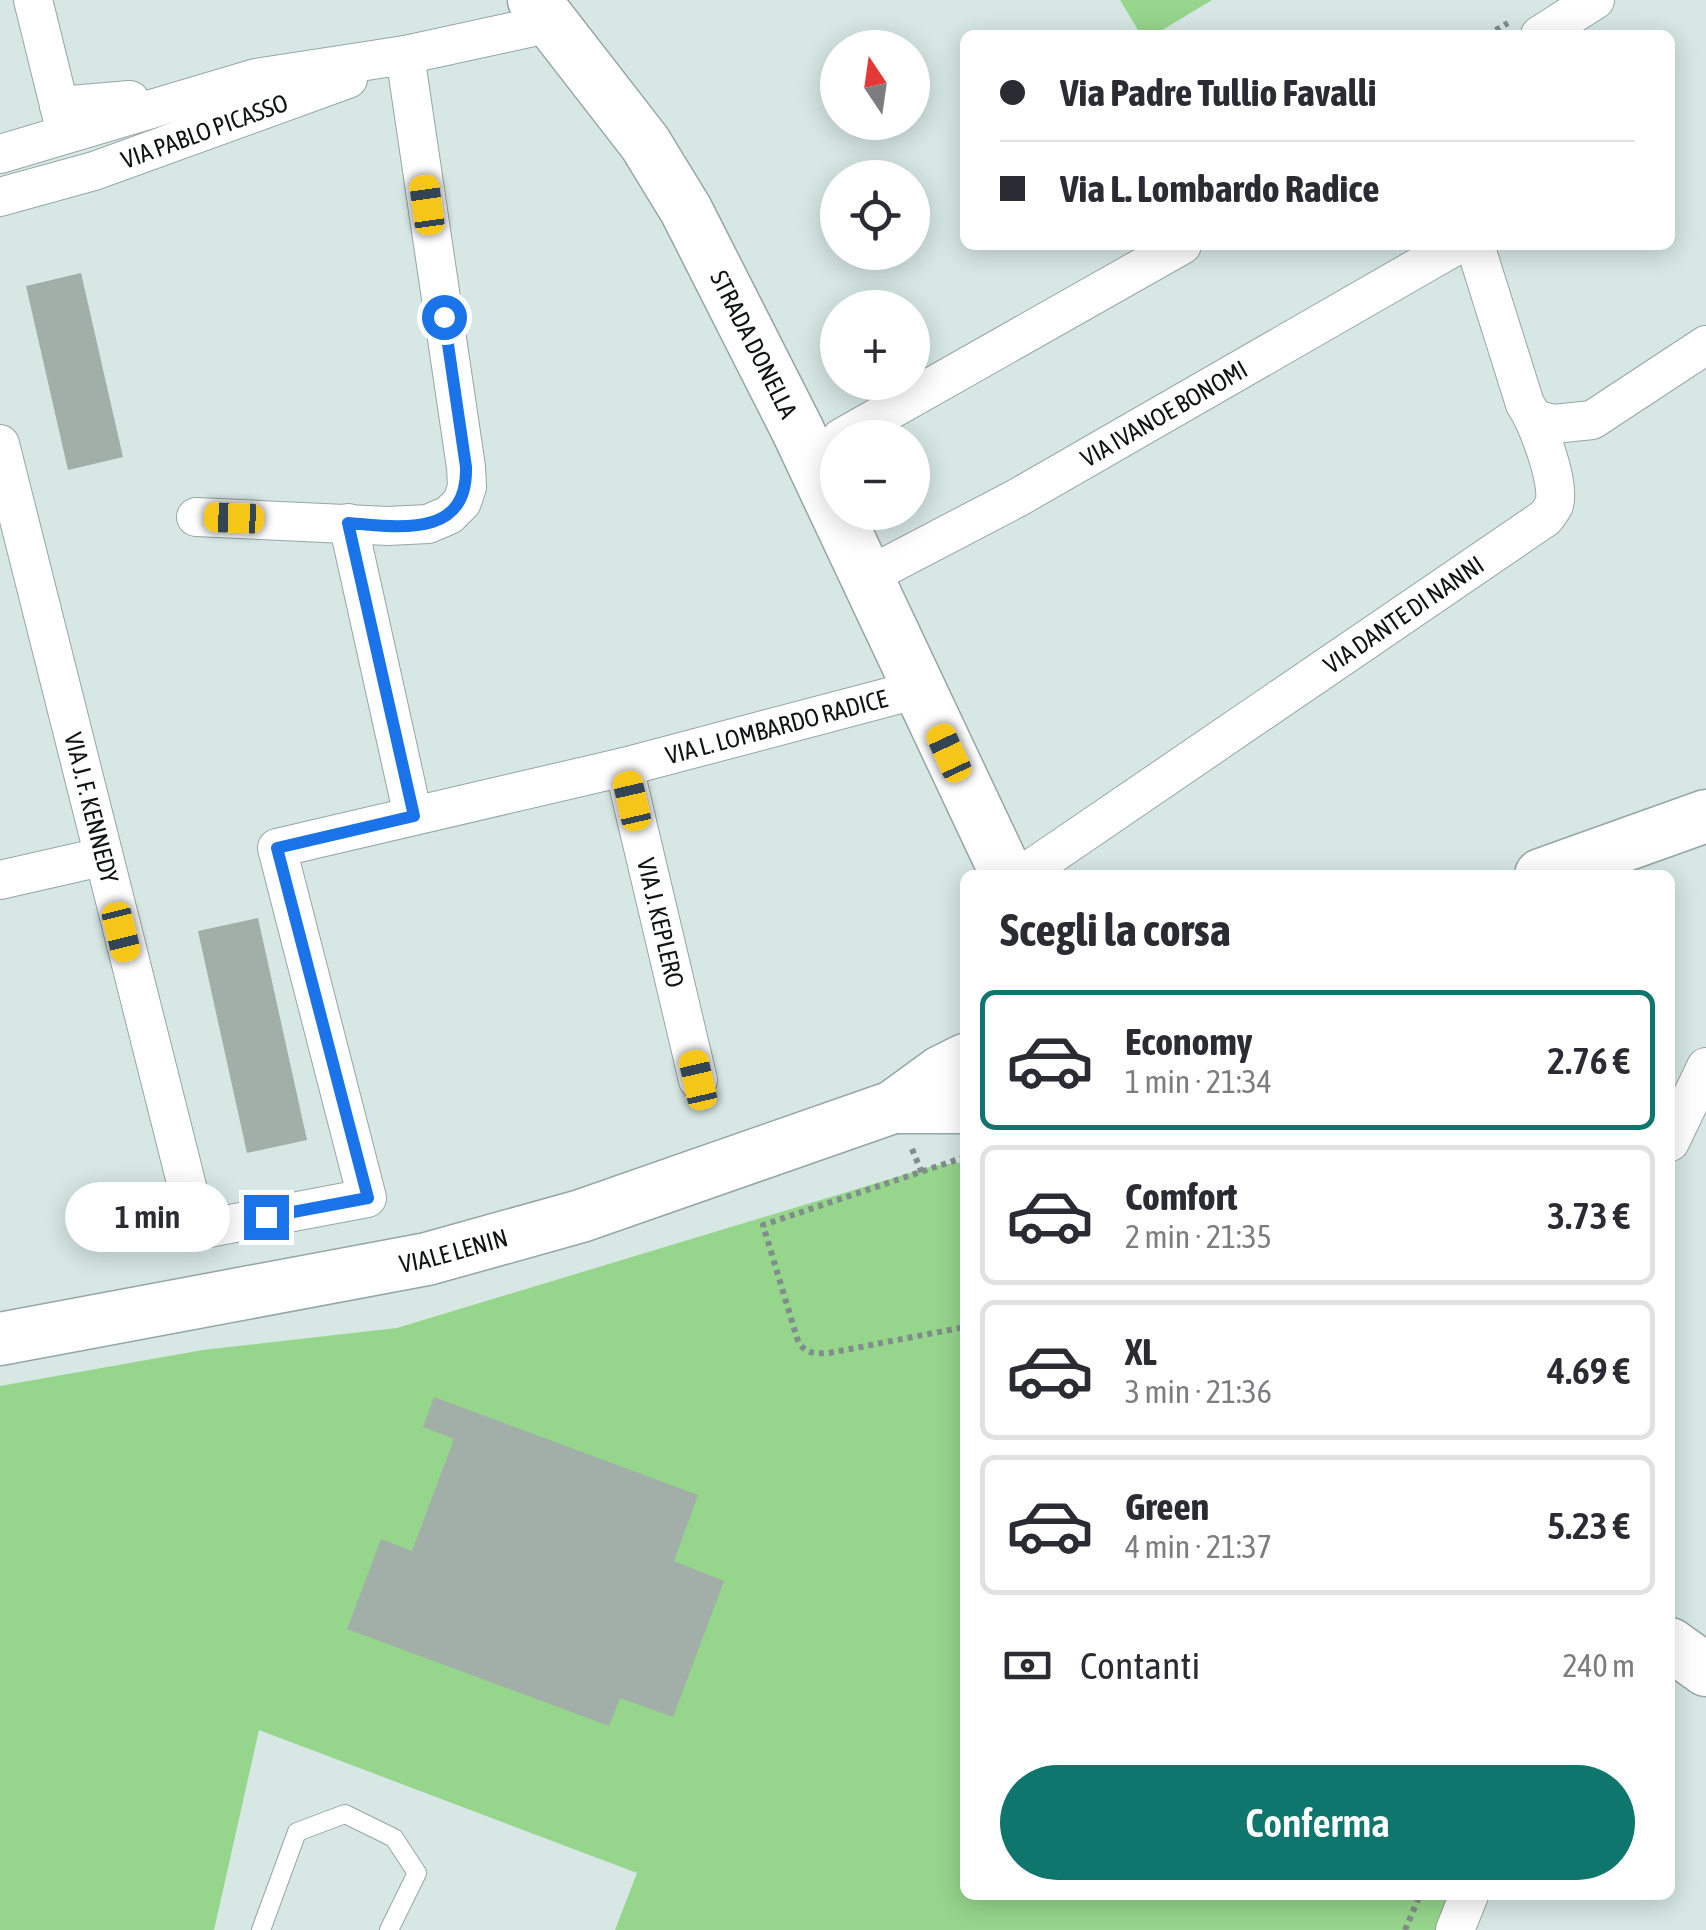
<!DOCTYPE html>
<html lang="it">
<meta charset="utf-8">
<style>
:root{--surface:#fff;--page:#f2f2f3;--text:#2b2b33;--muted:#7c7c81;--line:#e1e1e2;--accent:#0f766e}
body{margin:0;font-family:"Asap Condensed",sans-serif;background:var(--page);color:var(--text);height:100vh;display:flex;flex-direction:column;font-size:38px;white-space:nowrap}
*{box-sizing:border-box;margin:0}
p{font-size:32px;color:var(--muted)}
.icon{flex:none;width:55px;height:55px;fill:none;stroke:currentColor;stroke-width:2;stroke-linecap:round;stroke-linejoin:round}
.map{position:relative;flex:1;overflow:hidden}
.drawer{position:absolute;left:960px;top:870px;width:715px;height:1030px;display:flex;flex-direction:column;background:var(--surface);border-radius:15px;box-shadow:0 5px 25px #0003}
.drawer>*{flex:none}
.hud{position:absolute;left:960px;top:30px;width:715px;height:220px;border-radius:15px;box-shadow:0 5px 25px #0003;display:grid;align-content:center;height:220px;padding:0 40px;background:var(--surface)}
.needle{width:65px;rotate:347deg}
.fabs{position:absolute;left:820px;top:30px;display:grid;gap:20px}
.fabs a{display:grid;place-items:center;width:110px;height:110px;border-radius:50%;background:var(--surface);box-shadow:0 5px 25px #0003;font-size:50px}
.end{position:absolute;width:45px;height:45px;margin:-22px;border:12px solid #1a73e8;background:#fff;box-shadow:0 0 0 5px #fff}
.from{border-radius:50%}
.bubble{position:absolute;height:70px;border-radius:35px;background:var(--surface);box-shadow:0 5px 25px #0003;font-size:32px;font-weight:600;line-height:70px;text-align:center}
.car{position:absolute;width:30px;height:60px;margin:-30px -15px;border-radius:12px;box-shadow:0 0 8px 2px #0007;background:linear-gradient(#f5c518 24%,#345 0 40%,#f5c518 0 76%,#345 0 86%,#f5c518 0)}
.hud b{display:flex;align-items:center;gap:35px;height:95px;font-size:38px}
.hud b+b{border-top:2px solid var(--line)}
.hud i{width:25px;height:25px;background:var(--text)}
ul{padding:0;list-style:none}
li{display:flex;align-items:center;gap:30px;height:140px;margin:0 20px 15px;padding:0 20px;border:5px solid var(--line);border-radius:15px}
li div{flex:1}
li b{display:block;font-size:38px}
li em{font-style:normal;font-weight:600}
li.selected{border-color:var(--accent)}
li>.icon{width:90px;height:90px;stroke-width:1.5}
h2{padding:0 40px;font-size:45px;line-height:120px}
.pay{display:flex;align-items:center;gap:25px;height:110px;padding:0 40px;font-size:38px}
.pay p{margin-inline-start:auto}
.button{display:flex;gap:20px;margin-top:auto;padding:20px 40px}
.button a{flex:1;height:115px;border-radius:60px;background:var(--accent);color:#fff;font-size:40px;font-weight:600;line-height:115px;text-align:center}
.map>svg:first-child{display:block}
.green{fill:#96d58c}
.building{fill:#a2afa8}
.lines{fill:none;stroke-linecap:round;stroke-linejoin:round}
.lane-casing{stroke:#96a6a3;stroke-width:20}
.street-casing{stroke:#96a6a3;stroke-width:40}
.secondary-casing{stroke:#96a6a3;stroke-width:55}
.path{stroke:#818d8b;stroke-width:6;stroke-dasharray:5 5;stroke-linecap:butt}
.lane{stroke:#fff;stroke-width:18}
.street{stroke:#fff;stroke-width:38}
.secondary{stroke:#fff;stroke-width:52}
.route{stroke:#1a73e8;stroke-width:12}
.labels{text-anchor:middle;stroke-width:10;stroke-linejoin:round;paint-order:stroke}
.street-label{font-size:25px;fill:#0e1413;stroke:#e3f4f2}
</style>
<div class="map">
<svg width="1706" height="1930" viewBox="0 0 1706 1930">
<rect width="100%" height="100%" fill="#d6e7e4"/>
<path class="green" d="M1120,0H1212L1154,35H1141Z
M965,1162V1895H1455L1440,1930H615L637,1873L259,1730L214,1930H0V1386L203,1350L397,1328L933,1166Z"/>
<path class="building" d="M81,273L123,457L68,470L26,286Z
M258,918L307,1140L247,1153L198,931Z
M434,1397L698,1495L674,1561L724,1581L673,1717L620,1698L609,1726L347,1629L381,1539L412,1551L454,1439L423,1427Z"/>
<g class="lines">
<g class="lane-casing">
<path id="lane" d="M261,1930L297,1832L345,1814L394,1838L417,1873L389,1930"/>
</g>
<g class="street-casing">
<g id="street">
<path d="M33,0L65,129"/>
<path d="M1540,35L1595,0"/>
<path d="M59,106L130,100"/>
<path d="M0,154L256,78L405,55L552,23"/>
<path id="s1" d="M0,197L94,171L348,79"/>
<path d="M1535,419L1554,424L1592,420L1706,345"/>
<path d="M841,438L1182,245"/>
<path id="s2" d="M0,444L198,1230L367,1198L277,848L624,767L919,689"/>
<path d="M196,517L388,526L428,524L449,515L462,502L467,487L466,467L405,55"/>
<path d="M348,523L413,816"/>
<path id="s3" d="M866,577L1017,498L1457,245"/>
<path id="s4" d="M624,767L698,1080"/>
<path id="s5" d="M1022,875L1545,518C1547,516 1553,507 1554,505C1561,483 1537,422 1525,404L1475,245"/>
<path d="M0,880L101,857"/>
<path d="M1670,1142L1706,1067"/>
<path d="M1455,1930L1469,1895"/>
</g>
</g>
<g class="secondary-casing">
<g id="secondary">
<path id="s6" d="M534,0L645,143L686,210L797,429L1007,875"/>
<path d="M1541,875L1706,816"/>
<path d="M893,1107H965"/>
<path id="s7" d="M0,1339L427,1259L581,1216L893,1107L941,1072L965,1060"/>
<path d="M1670,1644L1706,1670"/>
</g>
</g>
<path class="path" d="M1487,35L1508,23
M912,1149L922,1173
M965,1157L763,1225L797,1338C803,1354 814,1354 829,1353L965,1327
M1405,1930L1420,1895"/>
<use href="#lane" class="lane"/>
<use href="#street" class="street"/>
<use href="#secondary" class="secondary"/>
</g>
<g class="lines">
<path class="route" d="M266,1217L368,1198L277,848L414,816L348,523C399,527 468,539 466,467L444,317"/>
</g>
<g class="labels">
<g class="street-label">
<text dy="9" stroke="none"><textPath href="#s1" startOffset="215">VIA PABLO PICASSO</textPath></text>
<text dy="9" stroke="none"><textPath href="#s6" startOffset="410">STRADA DONELLA</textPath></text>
<text dy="9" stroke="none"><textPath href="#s3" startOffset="340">VIA IVANOE BONOMI</textPath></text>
<text dy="9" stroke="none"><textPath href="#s5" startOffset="462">VIA DANTE DI NANNI</textPath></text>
<text dy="9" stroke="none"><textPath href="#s2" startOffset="1858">VIA L. LOMBARDO RADICE</textPath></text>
<text dy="9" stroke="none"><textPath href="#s2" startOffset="375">VIA J. F. KENNEDY</textPath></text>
<text dy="9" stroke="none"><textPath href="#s4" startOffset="160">VIA J. KEPLERO</textPath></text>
<text dy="9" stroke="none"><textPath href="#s7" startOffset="462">VIALE LENIN</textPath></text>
</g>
</g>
</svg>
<div class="fabs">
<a><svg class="needle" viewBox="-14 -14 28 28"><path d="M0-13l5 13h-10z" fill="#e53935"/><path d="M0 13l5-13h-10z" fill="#7c7c81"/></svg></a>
<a><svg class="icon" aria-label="locate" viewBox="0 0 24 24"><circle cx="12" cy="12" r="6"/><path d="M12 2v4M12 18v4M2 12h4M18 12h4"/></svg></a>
<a>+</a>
<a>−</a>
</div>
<i class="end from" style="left:444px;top:317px"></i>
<i class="end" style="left:266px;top:1217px"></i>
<div class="bubble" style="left:65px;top:1182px;width:165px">1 min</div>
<i class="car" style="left:427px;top:205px;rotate:352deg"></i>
<i class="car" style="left:234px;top:518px;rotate:272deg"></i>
<i class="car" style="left:949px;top:753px;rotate:335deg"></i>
<i class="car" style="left:632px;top:801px;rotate:347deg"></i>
<i class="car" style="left:121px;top:932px;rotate:166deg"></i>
<i class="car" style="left:698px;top:1080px;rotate:347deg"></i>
<div class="hud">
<b><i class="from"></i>Via Padre Tullio Favalli</b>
<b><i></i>Via L. Lombardo Radice</b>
</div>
<section class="drawer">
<h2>Scegli la corsa</h2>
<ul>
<li class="selected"><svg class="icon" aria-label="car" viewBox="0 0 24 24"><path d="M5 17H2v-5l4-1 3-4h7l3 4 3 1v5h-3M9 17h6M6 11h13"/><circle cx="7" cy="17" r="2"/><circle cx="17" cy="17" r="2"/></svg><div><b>Economy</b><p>1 min · 21:34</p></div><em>2.76 €</em></li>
<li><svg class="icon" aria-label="car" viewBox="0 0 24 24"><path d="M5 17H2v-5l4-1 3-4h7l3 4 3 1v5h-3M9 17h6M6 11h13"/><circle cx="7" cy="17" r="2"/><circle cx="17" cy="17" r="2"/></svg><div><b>Comfort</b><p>2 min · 21:35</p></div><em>3.73 €</em></li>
<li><svg class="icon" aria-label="car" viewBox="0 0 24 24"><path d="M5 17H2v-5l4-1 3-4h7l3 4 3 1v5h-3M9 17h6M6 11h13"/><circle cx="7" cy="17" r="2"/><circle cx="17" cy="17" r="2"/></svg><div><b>XL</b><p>3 min · 21:36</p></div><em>4.69 €</em></li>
<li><svg class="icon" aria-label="car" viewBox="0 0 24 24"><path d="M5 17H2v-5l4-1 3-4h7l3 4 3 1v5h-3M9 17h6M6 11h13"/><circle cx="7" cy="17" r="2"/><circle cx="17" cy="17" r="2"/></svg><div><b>Green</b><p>4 min · 21:37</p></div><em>5.23 €</em></li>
</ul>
<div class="pay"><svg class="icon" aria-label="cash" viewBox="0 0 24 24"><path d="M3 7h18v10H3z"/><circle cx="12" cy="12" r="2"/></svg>Contanti<p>240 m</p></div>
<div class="button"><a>Conferma</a></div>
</section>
</div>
